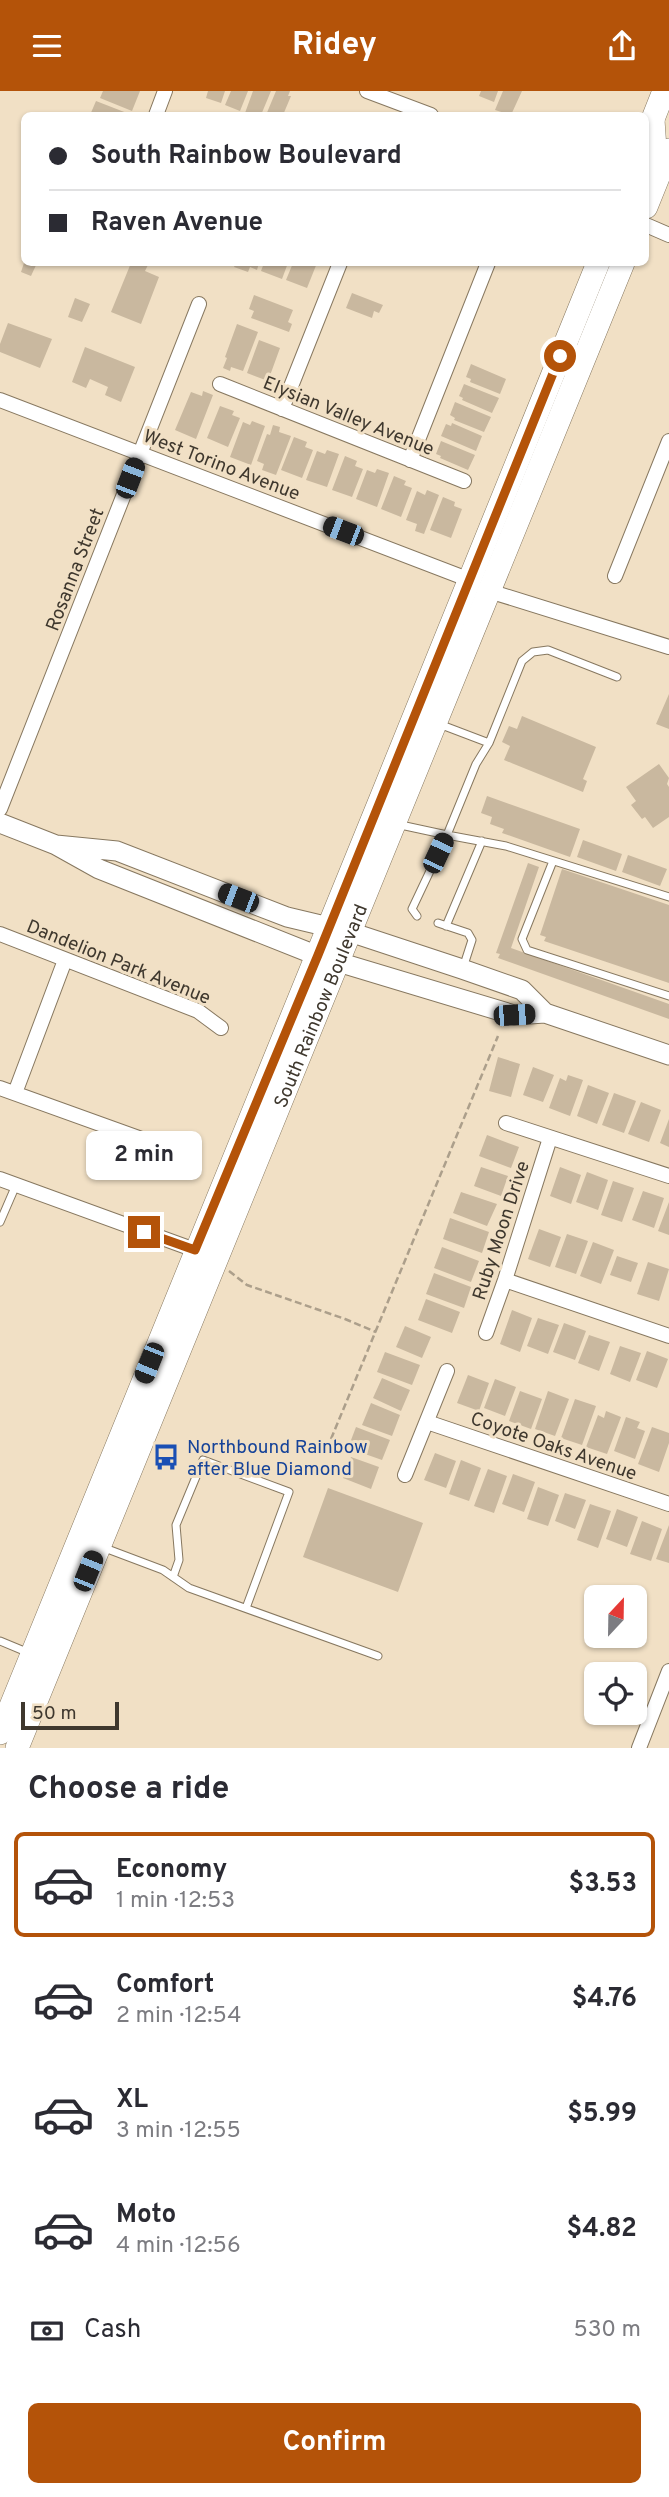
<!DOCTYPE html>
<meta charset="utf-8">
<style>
:root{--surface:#fff;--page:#f2f2f3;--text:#2b2b33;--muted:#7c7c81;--line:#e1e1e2;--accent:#b45309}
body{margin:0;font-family:Overpass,sans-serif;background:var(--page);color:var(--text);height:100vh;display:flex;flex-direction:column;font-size:26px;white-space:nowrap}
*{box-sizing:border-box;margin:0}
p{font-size:23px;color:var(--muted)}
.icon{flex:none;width:38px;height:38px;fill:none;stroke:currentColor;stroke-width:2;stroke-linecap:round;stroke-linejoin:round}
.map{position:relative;height:1657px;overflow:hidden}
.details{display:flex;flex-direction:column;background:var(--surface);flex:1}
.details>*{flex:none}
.top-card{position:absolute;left:21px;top:21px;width:628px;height:154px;border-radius:10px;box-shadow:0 2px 5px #0004;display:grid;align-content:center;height:154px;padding:0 28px;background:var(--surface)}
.needle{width:46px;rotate:22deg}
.tools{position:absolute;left:584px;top:1494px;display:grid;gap:14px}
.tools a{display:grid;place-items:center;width:63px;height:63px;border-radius:10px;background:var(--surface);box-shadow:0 2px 5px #0004;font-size:35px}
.scale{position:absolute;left:21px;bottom:18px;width:98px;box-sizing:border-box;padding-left:7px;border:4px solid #3f382e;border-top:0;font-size:19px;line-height:24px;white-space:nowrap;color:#3f382e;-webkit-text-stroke:5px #f1e0c5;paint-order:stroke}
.end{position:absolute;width:32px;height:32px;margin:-16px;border:9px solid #b45309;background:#fff;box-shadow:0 0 0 4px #fff}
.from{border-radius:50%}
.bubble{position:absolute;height:49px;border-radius:10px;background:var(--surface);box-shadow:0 2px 5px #0004;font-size:23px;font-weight:700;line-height:49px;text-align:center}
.car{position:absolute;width:21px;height:42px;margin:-21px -10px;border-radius:9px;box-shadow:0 0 5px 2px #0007;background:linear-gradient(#222 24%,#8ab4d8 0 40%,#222 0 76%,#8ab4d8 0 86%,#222 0)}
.top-card b{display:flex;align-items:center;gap:24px;height:66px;font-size:26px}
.top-card b+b{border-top:2px solid var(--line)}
.top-card i{width:18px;height:18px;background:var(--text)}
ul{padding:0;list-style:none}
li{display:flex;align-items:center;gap:21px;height:105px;margin:0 14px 10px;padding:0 14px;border:4px solid transparent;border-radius:10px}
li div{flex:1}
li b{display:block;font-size:26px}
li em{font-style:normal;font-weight:700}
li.current{border-color:var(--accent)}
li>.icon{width:63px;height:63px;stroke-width:1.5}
h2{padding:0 28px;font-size:32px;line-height:84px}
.pay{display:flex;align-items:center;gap:18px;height:77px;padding:0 28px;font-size:26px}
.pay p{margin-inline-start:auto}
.button{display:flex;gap:14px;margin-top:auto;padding:14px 28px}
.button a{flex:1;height:80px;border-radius:10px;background:var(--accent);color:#fff;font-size:28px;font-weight:700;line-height:80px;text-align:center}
header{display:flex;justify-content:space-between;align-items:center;height:91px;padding:0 28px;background:var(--accent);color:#fff;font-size:32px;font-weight:700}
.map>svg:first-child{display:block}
.building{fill:#c9b89f}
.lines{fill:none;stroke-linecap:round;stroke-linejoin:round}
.lane-casing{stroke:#877860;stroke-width:9}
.street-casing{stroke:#877860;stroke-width:16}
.secondary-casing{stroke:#877860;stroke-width:21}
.primary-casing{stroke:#877860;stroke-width:24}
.path{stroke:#ac9f8b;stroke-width:2.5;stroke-dasharray:7 3.5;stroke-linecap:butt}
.lane{stroke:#fff;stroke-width:7}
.street{stroke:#fff;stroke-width:14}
.secondary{stroke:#fff;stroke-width:19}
.primary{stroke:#fff;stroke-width:23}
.route{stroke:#b45309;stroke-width:9}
.labels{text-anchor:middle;stroke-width:6;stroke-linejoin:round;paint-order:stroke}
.street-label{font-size:19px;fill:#3f382e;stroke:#f1e0c5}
.transit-label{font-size:19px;fill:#164399;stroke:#f1e0c5;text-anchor:start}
</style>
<header><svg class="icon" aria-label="menu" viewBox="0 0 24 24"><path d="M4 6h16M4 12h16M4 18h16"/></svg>Ridey<svg class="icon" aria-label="share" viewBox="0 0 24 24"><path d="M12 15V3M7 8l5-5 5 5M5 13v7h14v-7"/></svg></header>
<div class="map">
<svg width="669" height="1657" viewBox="0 0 669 1657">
<rect width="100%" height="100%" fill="#f1e0c5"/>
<path class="building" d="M103,0H140L132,20L100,7Z
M208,0H225L221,12L206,7Z
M231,0H248L240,20L225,14Z
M253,0H271L261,24L245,22Z
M276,0H290L288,5H291L283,24H266Z
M481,0H498L494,11L479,5Z
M503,0H522L511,24L495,19Z
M96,10L132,24H90Z
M24,172H37L31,185L21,181Z
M131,172H149L145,180L159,186L141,233L111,221Z
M236,172H259L257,179L250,176L248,181L234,176Z
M264,172H288L282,188L261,180Z
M293,172H317L307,197L286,189Z
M352,202L383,214L379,222L374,220L372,227L346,217Z
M254,204L293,219L288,231L292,233L289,241L251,227L254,220L249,218Z
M75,207L90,213L82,231L68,226Z
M8,232L52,248L40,277L0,261V253Z
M237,233L258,241L243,280L231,276L230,280L223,277L227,267L225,266Z
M259,249L280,257L268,290L247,282Z
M85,256L135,276L121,311L105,304L108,296L90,288L86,297L72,291Z
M471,273L506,288L500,303L470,291L471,288L466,286Z
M464,293L499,307L492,322L462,309L463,307L459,305Z
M203,300L213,304L196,348L175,339L191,301L202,305Z
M455,311L491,326L484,341L454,329L455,327L450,324Z
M220,315L234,320L232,324L240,327L228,356L207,347Z
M252,330L265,335L251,374L230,366L243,331L250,334Z
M452,332L482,345L476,360L441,345L446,333L451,335Z
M273,334L280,336L279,341L291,345L276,384L262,379L264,373L257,370L267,343L270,344Z
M294,346L307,351L305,356L313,359L302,387L281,379Z
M441,350L475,364L468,379L440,367L441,365L436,363Z
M327,359L339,363L327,396L306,389L317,360L325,363Z
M345,365L357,370L355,375L363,378L352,406L332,399Z
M377,378L389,382L377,416L356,408L367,379L375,382Z
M394,385L406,390L404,394L412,397L401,426L381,418Z
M427,399L439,404L424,443L415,440L417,433L406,429L417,400L425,404Z
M443,406L455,411L454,415L462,418L451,447L430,439Z
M669,603V638L656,633Z
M522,625L596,656L583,688L587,690L583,701L504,669L510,655L502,651L509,635L517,638Z
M659,673L669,687L667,693L669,696V726L653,737L645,726L642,728L631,714L636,710L626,696Z
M487,705L580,738L570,766L502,742L504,738L490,733L492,726L481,722Z
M583,749L622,763L616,780L577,766Z
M628,764L667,778L660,795L622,781Z
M528,772L539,776L511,857L669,913V928L498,867L500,863L496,862Z
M562,778L669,814V892L544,850L546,846L540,844Z
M498,966L520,973L511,1006L489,1000Z
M533,976L554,984L543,1011L523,1004Z
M568,984L583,989L570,1025L549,1017L560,987L566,990Z
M588,994L609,1002L597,1033L577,1025Z
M614,1002L636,1010L624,1042L602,1034Z
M641,1011L661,1019L649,1051L628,1043Z
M669,1028V1056L660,1052Z
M487,1044L519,1056L511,1077L479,1065Z
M481,1076L508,1085L501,1105L474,1095Z
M560,1076L581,1084L571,1113L550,1105Z
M587,1081L608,1089L598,1119L576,1111Z
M613,1090L634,1097L622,1131L601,1124Z
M643,1100L664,1107L654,1137L632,1129Z
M461,1101L497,1113L487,1135L453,1122Z
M669,1111V1144L658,1140Z
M450,1127L489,1141L482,1162L443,1148Z
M539,1138L561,1146L550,1176L528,1168Z
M567,1143L588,1150L576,1183L555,1176Z
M593,1151L614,1159L601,1193L580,1185Z
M442,1156L479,1170L471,1191L434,1177Z
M617,1165L638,1172L631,1191L610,1184Z
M648,1171L669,1178L659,1210L637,1203Z
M434,1182L471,1196L464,1217L426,1203Z
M426,1208L460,1221L452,1242L418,1229Z
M512,1219L532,1227L520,1261L500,1253Z
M538,1227L559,1234L548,1263L527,1255Z
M564,1232L586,1240L575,1269L553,1261Z
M405,1235L431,1246L422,1267L396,1256Z
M589,1244L610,1251L599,1280L578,1272Z
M620,1255L641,1262L630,1291L610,1283Z
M647,1260L668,1268L657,1297L636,1289Z
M385,1261L420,1274L412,1294L377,1281Z
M468,1284L489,1292L479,1320L457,1312Z
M382,1287L410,1299L401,1320L373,1307Z
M495,1288L516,1296L505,1325L484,1317Z
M520,1300L542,1308L531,1338L509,1330Z
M548,1300L569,1308L555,1345L535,1338Z
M575,1308L596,1315L582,1354L561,1347Z
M371,1312L400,1324L392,1345L362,1334Z
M606,1320L621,1326L607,1363L586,1356L598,1324L604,1327Z
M626,1326L640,1331L637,1337L645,1340L635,1368L614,1360Z
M356,1336L390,1349L382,1369L348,1357Z
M652,1336L669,1342V1352L659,1381L638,1373Z
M435,1362L456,1370L446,1397L424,1389Z
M351,1366L379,1376L371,1398L343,1387Z
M461,1369L481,1377L469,1410L449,1403Z
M488,1378L507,1385L494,1422L474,1415Z
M513,1383L535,1391L524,1421L502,1413Z
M538,1396L559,1404L548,1435L527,1428Z
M328,1397L423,1432L398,1501L303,1466Z
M565,1402L586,1409L575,1438L555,1430Z
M590,1413L611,1420L598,1457L577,1449Z
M617,1418L638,1426L627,1456L606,1448Z
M642,1430L662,1438L651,1470L630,1463Z
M669,1434V1472L656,1468Z"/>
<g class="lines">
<g class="lane-casing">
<path id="lane" d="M439,633L489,652L522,570L533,561L548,559L617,586
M396,733L447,744L476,673L489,652
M553,770L522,848L527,859L669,905
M417,825L412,818L447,744L506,755L669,806
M438,832L468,842L472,849L463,877
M446,835L482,750
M0,1131L16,1094
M102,1456L163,1479L189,1497L378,1565
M173,1486L179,1469L176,1434L203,1369L289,1401L246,1517
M0,1550L29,1562"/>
</g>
<g class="street-casing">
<path id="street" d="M367,0L431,24
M156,24L165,0
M646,134L669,144
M220,293L464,390
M0,309L470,489
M282,318L340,172
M410,369L488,172
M615,485L669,350
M489,500L669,556
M0,718L199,213
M0,843L198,920L221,937
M0,997L150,1051L162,1054L180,1050
M15,1002L65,869
M506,1032L669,1085
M0,1088L195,1159
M505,1189L669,1245
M486,1242L505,1189L550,1047
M427,1331L669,1413
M405,1384L447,1280
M639,1657L669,1580"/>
</g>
<g class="secondary-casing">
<path id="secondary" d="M0,732L56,754L99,778L318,865L514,924L545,922L522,899L462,878L350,841L287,826L117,760L56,754
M545,922L669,964"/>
</g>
<g class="primary-casing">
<g id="primary">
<path d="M647,43L664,0"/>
<path d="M647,80L655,58L653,29"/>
<path d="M646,116L669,59"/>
<path d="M0,1642C198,1151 401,663 598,172"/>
<path id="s1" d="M17,1657L623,172"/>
</g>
</g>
<path class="path" d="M229,1180L247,1194L345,1228L376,1241
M331,1348L498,945"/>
<use href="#lane" class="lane"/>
<use href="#street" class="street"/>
<use href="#secondary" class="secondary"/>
<use href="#primary" class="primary"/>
</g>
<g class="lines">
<path class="route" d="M144,1141L195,1159L318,864L560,265"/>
</g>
<defs>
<g id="bus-bare" transform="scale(2.1)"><path d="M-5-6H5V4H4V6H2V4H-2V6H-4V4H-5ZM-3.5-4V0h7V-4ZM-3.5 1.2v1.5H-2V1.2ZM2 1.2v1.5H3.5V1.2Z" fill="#1a4fb4" stroke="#f1e0c5" stroke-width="2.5" paint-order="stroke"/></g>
</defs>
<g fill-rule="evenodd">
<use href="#bus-bare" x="166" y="1366"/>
</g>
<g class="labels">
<g class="street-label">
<text transform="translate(349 324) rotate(22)" y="7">Elysian Valley Avenue</text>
<text transform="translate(222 373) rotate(21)" y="7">West Torino Avenue</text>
<text transform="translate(74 478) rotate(-69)" y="7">Rosanna Street</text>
<text transform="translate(119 870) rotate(22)" y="7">Dandelion Park Avenue</text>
<text dy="7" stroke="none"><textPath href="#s1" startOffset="802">South Rainbow Boulevard</textPath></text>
<text transform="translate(500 1139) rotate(-72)" y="7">Ruby Moon Drive</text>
<text transform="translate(554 1354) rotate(19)" y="7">Coyote Oaks Avenue</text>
</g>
<g class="transit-label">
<text x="187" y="1362">Northbound Rainbow<tspan x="187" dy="22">after Blue Diamond</tspan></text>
</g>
</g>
</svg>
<div class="tools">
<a><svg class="needle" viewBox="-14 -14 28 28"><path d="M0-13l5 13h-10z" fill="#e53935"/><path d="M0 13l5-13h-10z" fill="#7c7c81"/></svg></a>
<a><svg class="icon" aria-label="locate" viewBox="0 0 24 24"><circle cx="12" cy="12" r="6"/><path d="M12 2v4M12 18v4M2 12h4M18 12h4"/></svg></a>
</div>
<div class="scale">50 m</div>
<i class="end from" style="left:560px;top:265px"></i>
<i class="end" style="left:144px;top:1141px"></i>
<div class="bubble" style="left:86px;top:1040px;width:116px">2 min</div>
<i class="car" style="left:130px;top:387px;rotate:21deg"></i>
<i class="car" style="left:343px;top:440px;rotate:291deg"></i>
<i class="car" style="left:438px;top:762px;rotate:25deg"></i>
<i class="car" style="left:238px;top:807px;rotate:291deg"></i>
<i class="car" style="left:514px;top:924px;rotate:87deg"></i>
<i class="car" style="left:149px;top:1272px;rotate:202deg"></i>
<i class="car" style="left:88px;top:1480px;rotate:22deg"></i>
<div class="top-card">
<b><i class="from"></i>South Rainbow Boulevard</b>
<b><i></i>Raven Avenue</b>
</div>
</div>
<section class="details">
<h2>Choose a ride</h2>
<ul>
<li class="current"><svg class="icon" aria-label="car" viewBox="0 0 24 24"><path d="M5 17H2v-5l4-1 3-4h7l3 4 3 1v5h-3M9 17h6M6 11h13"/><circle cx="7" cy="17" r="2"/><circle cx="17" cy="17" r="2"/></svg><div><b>Economy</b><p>1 min · 12:53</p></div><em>$3.53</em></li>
<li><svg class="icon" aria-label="car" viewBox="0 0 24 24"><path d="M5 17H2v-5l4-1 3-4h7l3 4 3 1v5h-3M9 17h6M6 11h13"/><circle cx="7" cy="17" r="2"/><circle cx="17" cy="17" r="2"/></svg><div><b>Comfort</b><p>2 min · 12:54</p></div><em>$4.76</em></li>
<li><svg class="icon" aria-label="car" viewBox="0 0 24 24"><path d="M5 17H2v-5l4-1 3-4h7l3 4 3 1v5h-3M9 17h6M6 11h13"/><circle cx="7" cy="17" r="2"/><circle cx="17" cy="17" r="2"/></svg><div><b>XL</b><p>3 min · 12:55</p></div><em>$5.99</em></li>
<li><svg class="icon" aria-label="car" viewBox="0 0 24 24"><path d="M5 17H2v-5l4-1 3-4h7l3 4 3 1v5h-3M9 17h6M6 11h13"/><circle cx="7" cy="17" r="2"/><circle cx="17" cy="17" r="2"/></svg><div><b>Moto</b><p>4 min · 12:56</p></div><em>$4.82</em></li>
</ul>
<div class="pay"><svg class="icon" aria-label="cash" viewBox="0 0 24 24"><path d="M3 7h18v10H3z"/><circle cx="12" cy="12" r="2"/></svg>Cash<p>530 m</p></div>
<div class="button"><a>Confirm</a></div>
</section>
